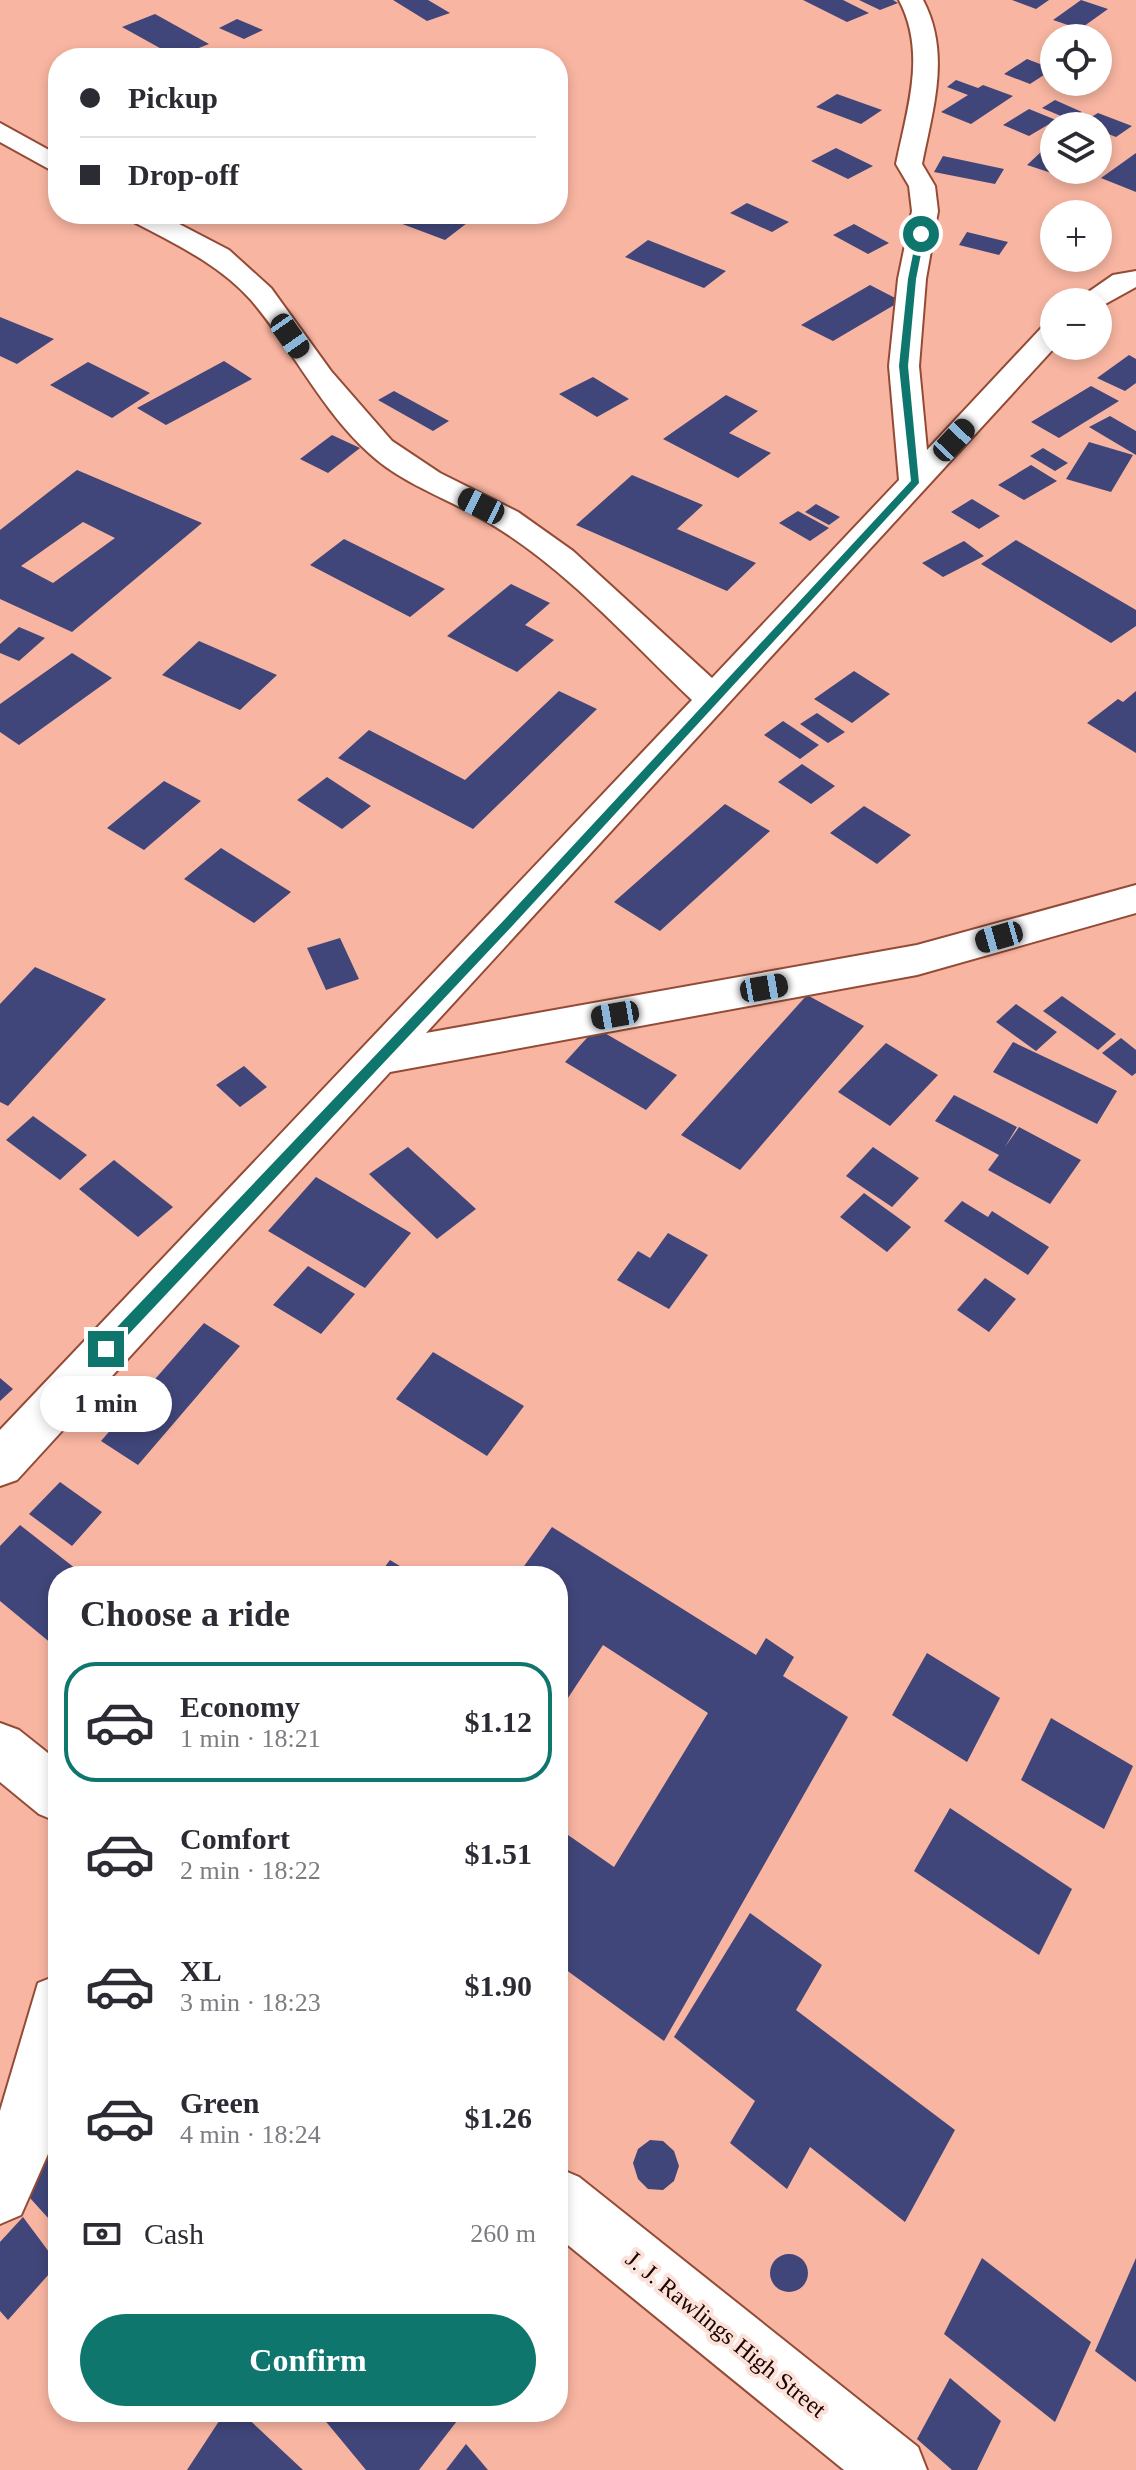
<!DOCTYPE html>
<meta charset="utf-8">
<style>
:root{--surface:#fff;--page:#f7f7f7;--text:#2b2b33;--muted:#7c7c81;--line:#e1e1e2;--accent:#0f766e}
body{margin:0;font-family:Georgia,serif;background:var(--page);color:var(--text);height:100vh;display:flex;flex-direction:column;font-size:30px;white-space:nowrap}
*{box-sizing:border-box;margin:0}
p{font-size:26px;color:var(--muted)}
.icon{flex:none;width:44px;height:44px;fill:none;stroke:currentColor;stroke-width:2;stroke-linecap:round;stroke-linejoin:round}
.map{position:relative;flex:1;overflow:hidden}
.sheet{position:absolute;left:48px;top:1566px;width:520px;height:856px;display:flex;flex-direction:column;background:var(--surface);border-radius:32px;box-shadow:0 4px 12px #0003}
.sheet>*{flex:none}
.guide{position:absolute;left:48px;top:48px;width:520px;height:176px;border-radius:32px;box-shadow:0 4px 12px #0003;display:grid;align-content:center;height:176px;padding:0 32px;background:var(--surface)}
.buttons{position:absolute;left:1040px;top:24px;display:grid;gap:16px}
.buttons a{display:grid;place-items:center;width:72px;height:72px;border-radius:50%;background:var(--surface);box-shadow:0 4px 12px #0003;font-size:40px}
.end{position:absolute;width:36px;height:36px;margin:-18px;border:10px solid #0f766e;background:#fff;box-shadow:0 0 0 4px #fff}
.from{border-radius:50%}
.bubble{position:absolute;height:56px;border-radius:28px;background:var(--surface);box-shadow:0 4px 12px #0003;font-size:26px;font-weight:600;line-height:56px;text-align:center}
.car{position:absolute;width:24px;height:48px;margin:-24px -12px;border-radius:10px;box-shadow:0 0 6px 2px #0007;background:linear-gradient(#222 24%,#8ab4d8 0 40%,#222 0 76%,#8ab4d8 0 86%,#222 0)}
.guide b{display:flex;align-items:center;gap:28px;height:76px;font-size:30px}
.guide b+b{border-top:2px solid var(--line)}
.guide i{width:20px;height:20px;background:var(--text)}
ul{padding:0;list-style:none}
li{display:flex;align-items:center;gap:24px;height:120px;margin:0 16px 12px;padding:0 16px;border:4px solid transparent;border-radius:32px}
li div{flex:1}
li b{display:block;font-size:30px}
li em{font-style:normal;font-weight:600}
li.on{border-color:var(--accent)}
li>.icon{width:72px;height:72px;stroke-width:1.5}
h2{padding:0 32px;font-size:36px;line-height:96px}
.pay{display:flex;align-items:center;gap:20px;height:88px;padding:0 32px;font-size:30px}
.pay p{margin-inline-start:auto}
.button{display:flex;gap:16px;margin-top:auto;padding:16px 32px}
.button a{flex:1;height:92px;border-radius:48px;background:var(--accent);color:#fff;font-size:32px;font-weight:600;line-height:92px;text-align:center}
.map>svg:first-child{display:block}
.building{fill:#404679;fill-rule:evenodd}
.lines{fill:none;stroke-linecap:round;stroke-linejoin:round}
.street-casing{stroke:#944b36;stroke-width:4}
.primary-casing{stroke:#944b36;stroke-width:4}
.street{fill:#fff;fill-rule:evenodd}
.primary{fill:#fff;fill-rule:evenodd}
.route{fill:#0f766e}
.labels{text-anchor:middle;stroke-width:8;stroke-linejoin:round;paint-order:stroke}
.near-street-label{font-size:24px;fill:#1d0300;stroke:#fce1d9}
</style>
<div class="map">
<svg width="1136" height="2470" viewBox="0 0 1136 2470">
<rect width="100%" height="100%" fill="#f8b5a1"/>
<path class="building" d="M393,0H428L450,13L427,21Z
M803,0H843L869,13L847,22Z
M859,0H893L898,3L880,10Z
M1012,0H1049L1036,9Z
M1081,0L1108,9L1080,29L1053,20Z
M155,14L209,44L176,57L122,27Z
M237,19L263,30L244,39L219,28Z
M1027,59L1053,69L1030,84L1004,74Z
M956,80L978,88L983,85L1013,96L971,124L941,112L968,95L947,87Z
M837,94L882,110L861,124L816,107Z
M1055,100L1082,112L1068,119L1042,108Z
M1029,109L1056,120L1029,136L1003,125Z
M1098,113L1132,126L1116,137L1098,130V126L1081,123Z
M836,148L873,166L848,179L811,161Z
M1042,151L1054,155V170H1087L1076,181L1027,165Z
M1136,153V192L1101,178Z
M943,156L1004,169L995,184L934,172Z
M747,203L789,222L772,232L730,213Z
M408,214H455L471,220L445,240L397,222Z
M854,224L889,243L868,254L833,235Z
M967,232L1008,242L999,255L959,245Z
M648,240L726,271L704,288L625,257Z
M870,285L901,301L833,341L801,325Z
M0,317L54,339L17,364L0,356Z
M1129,355L1136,359V383L1125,391L1097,378Z
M224,361L252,379L166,425L137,408Z
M88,362L150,393L112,418L50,385Z
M593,377L629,399L597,417L559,394Z
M1091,386L1119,401L1059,438L1031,422Z
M394,391L449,421L433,431L378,400Z
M726,395L758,411L729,433L771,453L738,478L663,439Z
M1110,416L1136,431V455L1089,427Z
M332,435L360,448L328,473L300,459Z
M1089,442L1133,455L1111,492L1066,479Z
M1043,448L1068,463L1055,471L1030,456Z
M1031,465L1057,481L1024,500L998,485Z
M77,470L202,523L72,632L0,599V530ZM83,522L115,538L53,583L21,566Z
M632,475L703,505L677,529L756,563L727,591L576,525Z
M972,499L1000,516L979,529L951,512Z
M816,504L840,517L829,525L805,512Z
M798,511L829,528L810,541L779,523Z
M344,539L445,589L410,617L310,565Z
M1016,540L1136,610V626L1111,643L981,564Z
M964,541L984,556L943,577L922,563Z
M511,584L550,603L525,625L554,640L517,672L447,636Z
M19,627L45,638L19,661L0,653V644Z
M199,641L277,675L240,710L162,675Z
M72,653L112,678L19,745L0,732V704Z
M854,671L890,694L852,723L814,699Z
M559,691L597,709L473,829L338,758L369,730L465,780Z
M1136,691V753L1087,723L1118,699L1123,702Z
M817,713L845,732L828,743L800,724Z
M783,721L819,745L800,759L764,735Z
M802,764L835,786L811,804L778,782Z
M327,777L371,806L342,829L297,800Z
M164,781L201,801L144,850L107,828Z
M725,804L770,831L660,931L614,902Z
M864,806L911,835L877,864L830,833Z
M221,848L291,892L254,923L184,879Z
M340,938L359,979L326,990L307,948Z
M35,967L106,999L8,1106L0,1102V1004Z
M807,995L864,1026L740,1170L681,1135Z
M1062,996L1116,1034L1098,1050L1043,1011Z
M1016,1004L1057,1032L1036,1051L996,1022Z
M596,1028L677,1075L646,1110L565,1062Z
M1121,1038L1136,1050V1073L1132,1076L1102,1053Z
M1013,1042L1117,1091L1097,1124L993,1072Z
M886,1043L938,1075L890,1126L838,1092Z
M244,1066L267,1087L240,1107L216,1085Z
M954,1095L1017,1127L1005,1147L1019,1127L1081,1160L1050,1204L988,1170L999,1155L935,1121Z
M33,1116L87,1155L60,1180L6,1140Z
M408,1147L476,1209L437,1239L369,1174Z
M873,1147L919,1178L892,1207L846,1176Z
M114,1160L173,1207L138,1237L79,1189Z
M316,1177L411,1233L365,1288L268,1231Z
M864,1193L911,1227L887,1252L840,1217Z
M962,1201L988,1217L992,1211L1049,1247L1028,1275L944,1221Z
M668,1233L708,1255L669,1309L617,1280L638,1251L650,1258Z
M308,1266L355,1294L321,1334L273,1305Z
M985,1278L1016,1299L989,1332L957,1310Z
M204,1323L240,1346L138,1465L101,1441Z
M433,1352L524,1406L487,1456L396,1399Z
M0,1378L13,1389L0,1401Z
M60,1482L102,1512L72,1546L29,1514Z
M20,1525L85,1576H58V1649L0,1601V1546Z
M552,1527L756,1655L766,1638L794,1657L783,1676L848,1717L664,2041L558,1964V1828L614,1867L708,1713L603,1645L558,1713V1576H517Z
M390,1560L416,1576H378Z
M927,1653L1000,1698L967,1762L892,1715Z
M1051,1718L1133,1766L1104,1829L1021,1780Z
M950,1808L1072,1889L1039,1955L914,1871Z
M750,1913L822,1965L796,2010L955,2130L905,2222L810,2147L787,2189L730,2143L755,2101L674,2037Z
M58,2126V2229L12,2178Z
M650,2140L663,2141L674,2151L679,2166L674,2181L663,2190L648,2189L638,2179L633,2163L638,2149Z
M23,2217L58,2264L8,2320L0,2311V2242Z
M770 2273a19 19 0 1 1 38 0a19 19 0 1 1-38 0Z
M982,2258L1091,2342L1055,2422L944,2334Z
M1136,2258V2382L1095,2351Z
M950,2378L1001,2421L977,2470H952L917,2439Z
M225,2412H241L303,2470H187Z
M318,2412H464L419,2470H366Z
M466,2444L488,2470H446Z"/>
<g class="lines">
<g class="street-casing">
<path id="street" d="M899,0H923C951,53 933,108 922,164L935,186L938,211L926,279L919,366L927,450L1044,325L1054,322L1056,346L426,1033L917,945L1136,885V913L917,975L390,1072L17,1480L0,1486V1430L692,700C630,641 569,572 496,527C456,501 406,487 370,454C321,410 293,349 251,300C218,263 173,243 130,220L126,214H160L229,250L271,288L331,371L392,441L440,473L518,512L573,551L712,678L899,480L889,366L898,279L912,211L909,186L896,164C907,109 927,53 899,0Z
M0,123L58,155V174L0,142Z
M1136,271V287L1098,308V302H1074L1113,275Z
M58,1975V2114L48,2154L21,2215L0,2224V2111L38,1983Z"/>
</g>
<g class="primary-casing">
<path id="primary" d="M0,1723L19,1730L58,1761V1822L39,1814L0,1782Z
M558,2168L579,2177L918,2447L927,2470H844L558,2237Z"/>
</g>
<use href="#street" class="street"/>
<use href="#primary" class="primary"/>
</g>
<path class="route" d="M921,231L925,234L916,279L908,366L919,483L514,924L111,1353H101V1344L506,918L911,481L899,366L908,279L917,234Z"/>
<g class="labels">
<g class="near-street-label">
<text transform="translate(726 2334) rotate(39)" y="8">J. J. Rawlings High Street</text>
</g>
</g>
</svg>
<div class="buttons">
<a><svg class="icon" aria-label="locate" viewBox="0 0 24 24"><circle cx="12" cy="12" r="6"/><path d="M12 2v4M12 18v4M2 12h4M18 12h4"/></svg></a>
<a><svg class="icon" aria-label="layers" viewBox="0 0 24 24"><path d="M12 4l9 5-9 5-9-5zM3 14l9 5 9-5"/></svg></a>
<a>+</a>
<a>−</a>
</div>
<i class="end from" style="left:921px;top:234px"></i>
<i class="end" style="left:106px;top:1349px"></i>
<div class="bubble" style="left:40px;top:1376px;width:132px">1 min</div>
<i class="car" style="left:290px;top:336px;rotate:145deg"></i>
<i class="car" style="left:954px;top:440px;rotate:43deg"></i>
<i class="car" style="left:481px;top:506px;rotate:296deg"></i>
<i class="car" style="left:999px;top:937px;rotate:254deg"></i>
<i class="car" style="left:764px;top:988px;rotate:80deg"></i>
<i class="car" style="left:615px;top:1015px;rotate:260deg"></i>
<div class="guide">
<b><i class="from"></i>Pickup</b>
<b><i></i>Drop-off</b>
</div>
<section class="sheet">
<h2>Choose a ride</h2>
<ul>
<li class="on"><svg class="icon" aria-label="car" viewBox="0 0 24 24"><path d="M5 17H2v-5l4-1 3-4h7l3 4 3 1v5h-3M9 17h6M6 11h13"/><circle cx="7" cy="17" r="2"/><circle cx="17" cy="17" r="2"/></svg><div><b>Economy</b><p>1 min · 18:21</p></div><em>$1.12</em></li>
<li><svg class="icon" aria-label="car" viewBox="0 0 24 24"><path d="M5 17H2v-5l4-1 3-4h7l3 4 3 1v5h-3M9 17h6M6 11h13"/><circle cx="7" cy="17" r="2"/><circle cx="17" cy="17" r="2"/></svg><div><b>Comfort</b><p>2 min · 18:22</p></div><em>$1.51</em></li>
<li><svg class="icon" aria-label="car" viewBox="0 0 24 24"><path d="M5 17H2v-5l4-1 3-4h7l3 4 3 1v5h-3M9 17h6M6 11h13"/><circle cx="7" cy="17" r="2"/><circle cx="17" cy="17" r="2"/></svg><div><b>XL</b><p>3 min · 18:23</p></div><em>$1.90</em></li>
<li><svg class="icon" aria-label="car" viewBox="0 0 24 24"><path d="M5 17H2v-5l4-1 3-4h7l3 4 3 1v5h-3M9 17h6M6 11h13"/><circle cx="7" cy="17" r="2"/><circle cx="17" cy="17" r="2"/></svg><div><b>Green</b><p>4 min · 18:24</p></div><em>$1.26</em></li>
</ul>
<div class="pay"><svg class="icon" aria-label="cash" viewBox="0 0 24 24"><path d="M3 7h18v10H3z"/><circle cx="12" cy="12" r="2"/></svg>Cash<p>260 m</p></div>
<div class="button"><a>Confirm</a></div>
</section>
</div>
